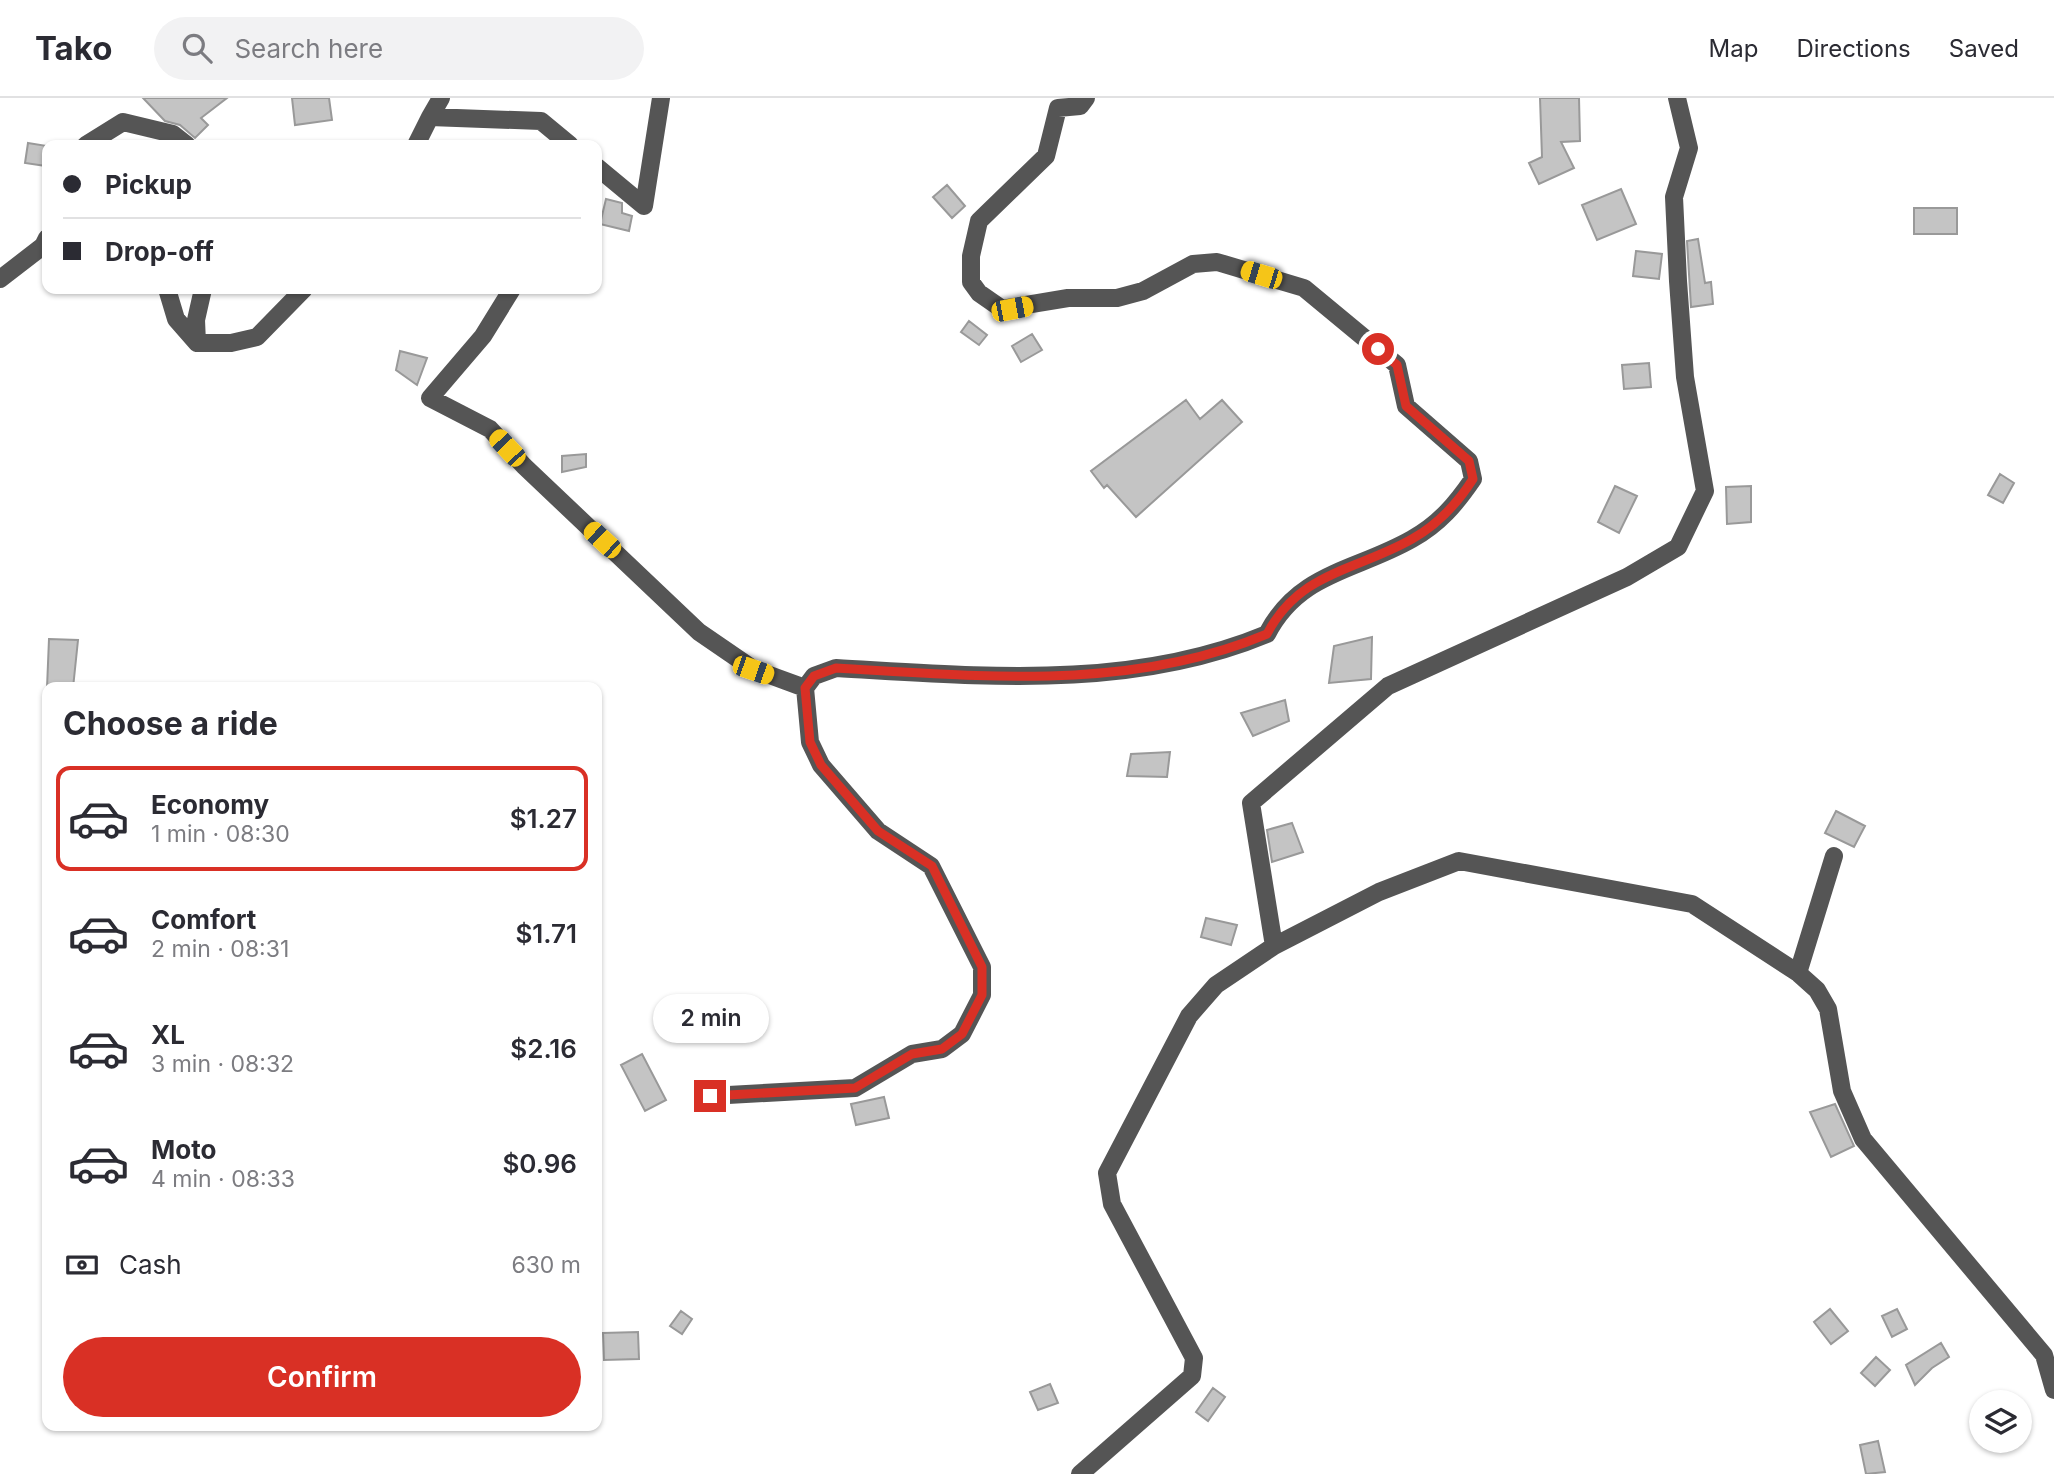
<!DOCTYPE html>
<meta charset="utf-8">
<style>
:root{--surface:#fff;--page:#f2f2f3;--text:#2b2b33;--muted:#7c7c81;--line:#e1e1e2;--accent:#d93025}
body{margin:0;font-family:Inter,sans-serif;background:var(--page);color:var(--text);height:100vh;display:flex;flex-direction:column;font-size:26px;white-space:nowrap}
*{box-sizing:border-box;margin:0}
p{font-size:23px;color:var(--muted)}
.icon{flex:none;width:38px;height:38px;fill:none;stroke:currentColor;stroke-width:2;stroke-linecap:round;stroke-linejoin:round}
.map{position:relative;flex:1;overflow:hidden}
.details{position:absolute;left:42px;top:584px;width:560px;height:749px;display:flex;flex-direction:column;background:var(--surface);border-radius:14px;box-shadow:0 2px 5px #0004}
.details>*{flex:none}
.banner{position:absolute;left:42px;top:42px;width:560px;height:154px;border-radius:14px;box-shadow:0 2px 5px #0004;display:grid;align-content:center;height:154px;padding:0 21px;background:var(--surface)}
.buttons{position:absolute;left:1969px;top:1292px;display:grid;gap:14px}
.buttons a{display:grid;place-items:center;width:63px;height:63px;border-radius:50%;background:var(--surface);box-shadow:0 2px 5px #0004;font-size:35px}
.end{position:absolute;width:32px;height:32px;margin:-16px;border:9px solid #d93025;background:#fff;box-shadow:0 0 0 4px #fff}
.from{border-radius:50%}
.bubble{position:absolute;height:49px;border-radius:24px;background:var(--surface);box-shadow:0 2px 5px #0004;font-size:23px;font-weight:600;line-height:49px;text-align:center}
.car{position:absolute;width:21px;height:42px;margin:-21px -10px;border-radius:9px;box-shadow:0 0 5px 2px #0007;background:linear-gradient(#f5c518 24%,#345 0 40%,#f5c518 0 76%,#345 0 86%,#f5c518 0)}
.banner b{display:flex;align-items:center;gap:24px;height:66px;font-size:26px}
.banner b+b{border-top:2px solid var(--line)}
.banner i{width:18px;height:18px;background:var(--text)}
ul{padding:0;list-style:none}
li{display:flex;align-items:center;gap:21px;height:105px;margin:0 14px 10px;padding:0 7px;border:4px solid transparent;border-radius:14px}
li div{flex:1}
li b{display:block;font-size:26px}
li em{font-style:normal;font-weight:600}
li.active{border-color:var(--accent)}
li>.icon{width:63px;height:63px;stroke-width:1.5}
h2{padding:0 21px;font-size:32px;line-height:84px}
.pay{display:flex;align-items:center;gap:18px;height:77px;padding:0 21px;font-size:26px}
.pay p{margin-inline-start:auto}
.cta{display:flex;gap:14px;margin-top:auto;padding:14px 21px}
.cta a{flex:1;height:80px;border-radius:42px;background:var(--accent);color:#fff;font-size:28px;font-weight:600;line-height:80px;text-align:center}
header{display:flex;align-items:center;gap:42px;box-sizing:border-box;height:98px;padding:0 35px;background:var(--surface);border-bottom:2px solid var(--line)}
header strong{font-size:33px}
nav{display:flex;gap:38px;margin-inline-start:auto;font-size:24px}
.search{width:490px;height:63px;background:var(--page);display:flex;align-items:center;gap:18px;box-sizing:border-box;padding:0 24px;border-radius:38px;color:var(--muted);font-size:26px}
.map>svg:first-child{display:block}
.building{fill:#c4c4c4;stroke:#999;stroke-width:2}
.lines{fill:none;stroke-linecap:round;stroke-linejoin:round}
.minor{stroke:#555;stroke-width:18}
.route{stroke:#d93025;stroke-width:9}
</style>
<header>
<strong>Tako</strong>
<div class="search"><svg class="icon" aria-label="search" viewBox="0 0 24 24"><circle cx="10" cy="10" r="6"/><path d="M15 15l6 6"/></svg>Search here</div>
<nav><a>Map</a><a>Directions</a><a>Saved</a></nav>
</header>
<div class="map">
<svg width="2054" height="1376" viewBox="0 0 2054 1376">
<rect width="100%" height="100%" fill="#fff"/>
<path class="building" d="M143,0H227L201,20L208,27L195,40L180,27L165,23Z
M292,0H329L332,22L295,27Z
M1540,0H1579L1580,43L1561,44L1574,70L1539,86L1529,65L1542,59Z
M28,45L47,48L46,68L25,65Z
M947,87L965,108L952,120L933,99Z
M1621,91L1636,126L1597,142L1582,107Z
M606,101L622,105V115L632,118L629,133L600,126Z
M1914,110H1957V136H1914Z
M1698,141L1705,185L1711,184L1713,206L1691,209L1687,143Z
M1636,153L1662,156L1659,181L1633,178Z
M969,223L987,237L979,247L961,234Z
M1032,236L1042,252L1021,264L1012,248Z
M400,253L427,260L417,287L396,272Z
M1649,265L1651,289L1624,291L1622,267Z
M1186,302L1200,321L1222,302L1242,324L1136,419L1107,387L1104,390L1091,373Z
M586,356V369L562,374V358Z
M2000,376L2014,385L2003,405L1988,397Z
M1615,388L1637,398L1619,435L1598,424Z
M1751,388V424L1727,426L1726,389Z
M1372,539L1371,581L1329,585L1334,548Z
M49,541L78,542L73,590H47Z
M1285,602L1289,623L1253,638L1241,615Z
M1170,654L1167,679L1127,678L1131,656Z
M1836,713L1865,728L1854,749L1825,735Z
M1292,725L1303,754L1272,764L1267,732Z
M1206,820L1237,827L1231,847L1201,839Z
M642,956L666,1002L645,1013L621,967Z
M884,999L889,1020L856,1027L851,1006Z
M1835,1006L1854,1048L1831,1059L1810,1014Z
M1830,1211L1848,1233L1831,1246L1814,1224Z
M1897,1211L1907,1231L1892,1239L1882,1218Z
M681,1213L692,1221L682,1236L670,1228Z
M638,1234L639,1261L604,1262L603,1235Z
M1941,1245L1949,1259L1932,1270L1915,1287L1906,1267Z
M1876,1259L1890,1272L1875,1288L1861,1275Z
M1050,1286L1058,1305L1038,1312L1030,1294Z
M1213,1290L1225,1299L1208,1323L1196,1314Z
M1878,1343L1885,1374L1866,1376L1860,1347Z"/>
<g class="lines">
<path class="minor" d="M441,0L430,19L541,23L570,47
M86,47L123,24L173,36L187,47
M416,47L430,19
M597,69L644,108
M644,108L661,0
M0,181L43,148L47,140
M167,191L176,221L197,245H231L257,239L304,191
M512,191L483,238L430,300L490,331L524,368L699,534L753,571L805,590
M197,245L196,222L203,191
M1274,848L1251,705L1388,588L1627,479L1678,449L1705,393L1685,279L1678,183L1674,99L1689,50L1677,0
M1798,875L1834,758
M710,998L855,990L912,956L942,951L962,936L982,897V869L931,768L878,733L821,667L810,644L805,590L814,578L836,570C981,578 1130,593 1267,536C1299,474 1356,473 1412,441C1439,426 1456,406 1473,381L1469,363L1406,308L1397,267L1304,190L1217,164L1193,166L1143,193L1117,200H1068L1002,211L979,195L971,184V158L979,123L1046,58L1058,10L1080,8L1086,0
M1080,1376L1192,1278L1194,1260L1112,1106L1107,1075L1189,918L1216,887L1274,848L1379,794L1459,763L1692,806L1798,875L1817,892L1828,911L1842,993L1863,1041L2044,1257L2054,1292"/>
</g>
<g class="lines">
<path class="route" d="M710,998L855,990L912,956L942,951L962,936L982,897V869L932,768L878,733L821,667L810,644L805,590L814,578L836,570C980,578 1130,594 1267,536C1300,473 1356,473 1412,441C1439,426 1457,406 1473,381L1469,363L1406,308L1397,267L1378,251"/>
</g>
</svg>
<div class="buttons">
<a><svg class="icon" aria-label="layers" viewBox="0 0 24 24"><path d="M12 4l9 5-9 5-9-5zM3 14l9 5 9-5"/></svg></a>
</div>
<i class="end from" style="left:1378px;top:251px"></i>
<i class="end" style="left:710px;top:998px"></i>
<div class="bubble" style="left:653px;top:896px;width:116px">2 min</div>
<i class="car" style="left:1261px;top:177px;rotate:287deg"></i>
<i class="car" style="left:1012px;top:211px;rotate:79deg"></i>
<i class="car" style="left:507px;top:350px;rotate:317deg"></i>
<i class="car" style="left:602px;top:442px;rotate:313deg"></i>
<i class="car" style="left:753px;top:572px;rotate:109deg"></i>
<div class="banner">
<b><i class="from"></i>Pickup</b>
<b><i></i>Drop-off</b>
</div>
<section class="details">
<h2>Choose a ride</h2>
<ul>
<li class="active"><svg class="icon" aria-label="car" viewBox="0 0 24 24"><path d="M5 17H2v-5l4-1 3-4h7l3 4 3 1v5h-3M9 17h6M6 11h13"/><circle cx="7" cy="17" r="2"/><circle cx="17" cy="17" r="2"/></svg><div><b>Economy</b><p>1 min · 08:30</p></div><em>$1.27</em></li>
<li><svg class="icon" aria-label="car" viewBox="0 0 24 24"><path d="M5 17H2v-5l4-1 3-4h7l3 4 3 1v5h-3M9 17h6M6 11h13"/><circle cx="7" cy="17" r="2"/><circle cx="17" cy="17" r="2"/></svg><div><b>Comfort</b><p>2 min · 08:31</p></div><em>$1.71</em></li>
<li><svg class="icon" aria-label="car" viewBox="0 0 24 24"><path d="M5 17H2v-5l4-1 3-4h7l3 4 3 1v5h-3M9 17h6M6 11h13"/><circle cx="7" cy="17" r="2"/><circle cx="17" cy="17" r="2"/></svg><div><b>XL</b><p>3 min · 08:32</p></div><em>$2.16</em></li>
<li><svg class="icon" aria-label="car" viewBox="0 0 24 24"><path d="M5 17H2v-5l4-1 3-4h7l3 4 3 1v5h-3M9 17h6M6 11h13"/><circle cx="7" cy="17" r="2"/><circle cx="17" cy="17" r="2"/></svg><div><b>Moto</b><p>4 min · 08:33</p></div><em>$0.96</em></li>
</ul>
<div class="pay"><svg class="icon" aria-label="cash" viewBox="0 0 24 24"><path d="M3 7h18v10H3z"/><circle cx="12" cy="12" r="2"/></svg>Cash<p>630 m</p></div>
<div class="cta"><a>Confirm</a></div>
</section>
</div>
